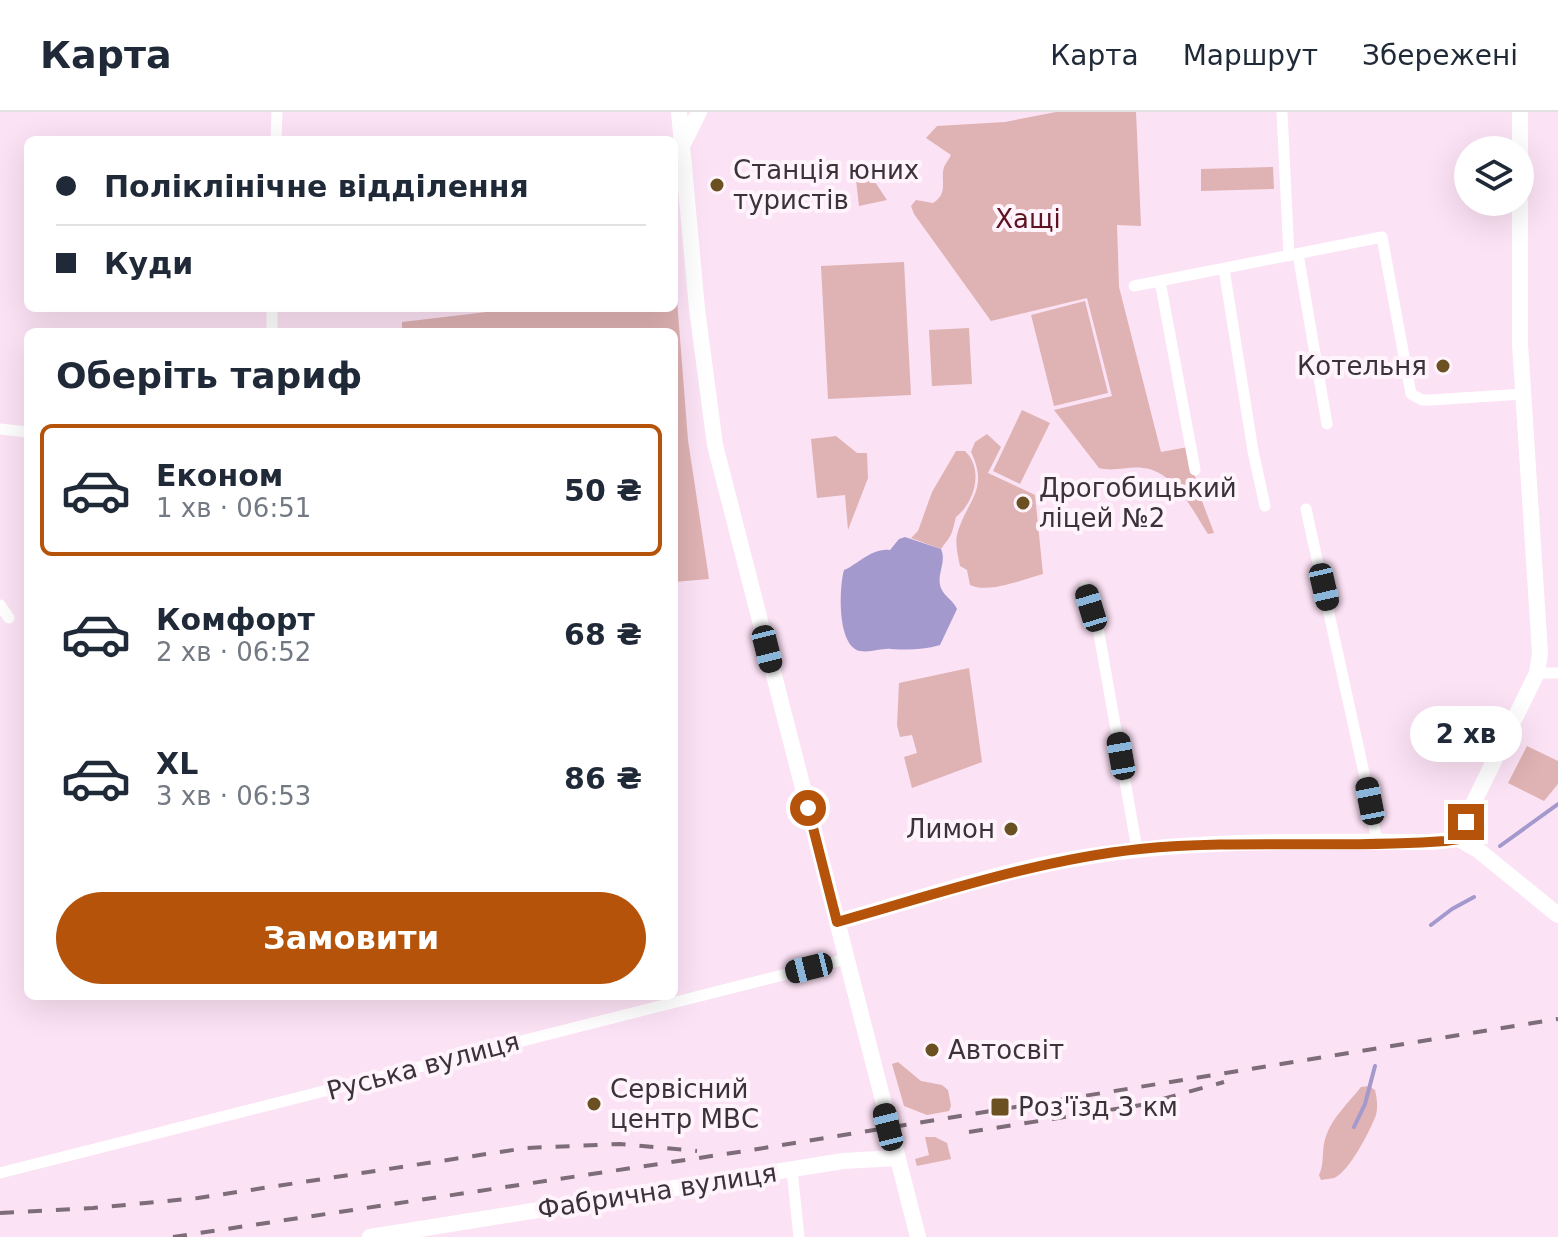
<!DOCTYPE html>
<html lang="uk">
<meta charset="utf-8">
<style>
:root{--surface:#fff;--page:#f2f2f3;--text:#1f2937;--muted:#747a83;--line:#e0e1e3;--accent:#b45309}
body{margin:0;font-family:"DejaVu Sans",sans-serif;background:var(--page);color:var(--text);height:100vh;display:flex;flex-direction:column;font-size:30px;white-space:nowrap}
*{box-sizing:border-box;margin:0}
p{font-size:26px;color:var(--muted)}
.icon{flex:none;width:44px;height:44px;fill:none;stroke:currentColor;stroke-width:2;stroke-linecap:round;stroke-linejoin:round}
.map{position:relative;flex:1;overflow:hidden}
.drawer{position:absolute;left:24px;top:216px;width:654px;height:672px;display:flex;flex-direction:column;background:var(--surface);border-radius:12px;box-shadow:0 8px 32px #0002}
.drawer>*{flex:none}
.guide{position:absolute;left:24px;top:24px;width:654px;height:176px;border-radius:12px;box-shadow:0 8px 32px #0002;display:grid;align-content:center;height:176px;padding:0 32px;background:var(--surface)}
.controls{position:absolute;left:1454px;top:24px;display:grid;gap:16px}
.controls a{display:grid;place-items:center;width:80px;height:80px;border-radius:50%;background:var(--surface);box-shadow:0 8px 32px #0002;font-size:40px}
.end{position:absolute;width:36px;height:36px;margin:-18px;border:10px solid #b45309;background:#fff;box-shadow:0 0 0 4px #fff}
.from{border-radius:50%}
.bubble{position:absolute;height:56px;border-radius:28px;background:var(--surface);box-shadow:0 8px 32px #0002;font-size:26px;font-weight:700;line-height:56px;text-align:center}
.car{position:absolute;width:24px;height:48px;margin:-24px -12px;border-radius:10px;box-shadow:0 0 6px 2px #0007;background:linear-gradient(#222 24%,#8ab4d8 0 40%,#222 0 76%,#8ab4d8 0 86%,#222 0)}
.guide b{display:flex;align-items:center;gap:28px;height:76px;font-size:30px}
.guide b+b{border-top:2px solid var(--line)}
.guide i{width:20px;height:20px;background:var(--text)}
ul{padding:0;list-style:none}
li{display:flex;align-items:center;gap:24px;height:132px;margin:0 16px 12px;padding:0 16px;border:4px solid transparent;border-radius:12px}
li div{flex:1}
li b{display:block;font-size:30px}
li em{font-style:normal;font-weight:700}
li.active{border-color:var(--accent)}
li>.icon{width:72px;height:72px;stroke-width:1.5}
h2{padding:0 32px;font-size:36px;line-height:96px}
.primary-button{display:flex;gap:16px;margin-top:auto;padding:16px 32px}
.primary-button a{flex:1;height:92px;border-radius:48px;background:var(--accent);color:#fff;font-size:32px;font-weight:700;line-height:92px;text-align:center}
header{display:flex;align-items:center;gap:48px;box-sizing:border-box;height:112px;padding:0 40px;background:var(--surface);border-bottom:2px solid var(--line)}
header strong{font-size:38px}
nav{display:flex;gap:44px;margin-inline-start:auto;font-size:28px}
.map>svg:first-child{display:block}
.green{fill:#dfb2b3}
.water{fill:#a399cd}
.lines{fill:none;stroke-linecap:round;stroke-linejoin:round}
.stream{stroke:#a399cd;stroke-width:4}
.street{stroke:#fff;stroke-width:11}
.secondary{stroke:#fff;stroke-width:16}
.rail{stroke:#7c6d78;stroke-width:4;stroke-dasharray:14 14;stroke-linecap:butt}
.route{stroke:#b45309;stroke-width:10}
.poi-dot{fill:#6b5022;stroke:#fff4fc;stroke-width:3}
.labels{text-anchor:middle;stroke-width:8;stroke-linejoin:round;paint-order:stroke}
.poi-label{font-size:26px;fill:#3c3239;stroke:#fff4fc;text-anchor:start}
.park-label{font-size:26px;fill:#5d1320;stroke:#fff4fc}
.street-label{font-size:26px;fill:#3c3239;stroke:#fff4fc}
</style>
<header>
<strong>Карта</strong>
<nav><a>Карта</a><a>Маршрут</a><a>Збережені</a></nav>
</header>
<div class="map">
<svg width="1558" height="1125" viewBox="0 0 1558 1125">
<rect width="100%" height="100%" fill="#fce2f5"/>
<path class="green" d="M1056,0H1136L1141,114L1117,113L1119,175L1161,340L1188,335L1199,381L1214,421L1208,422C1192,398 1175,359 1143,356C1128,354 1114,360 1099,356L1054,298L1112,284L1087,186L991,209L914,102L911,94L916,88L933,91C949,81 940,69 944,55C946,51 949,47 951,43L926,26L937,14L1005,10Z
M861,49L887,88L859,94L856,68L851,53Z
M1273,55L1274,77L1201,79V57Z
M904,150L911,283L828,287L821,154Z
M674,188H677L688,328L709,467L674,470V220H402V210L520,196H674Z
M1085,189L1108,281L1054,294L1031,203Z
M969,216L972,272L932,274L929,218Z
M1022,298L1050,311L1020,372L993,359Z
M987,322L1001,335L988,361L1035,383L1043,462C1023,467 990,482 970,473L967,458L960,454C958,444 955,432 957,423C966,388 990,379 971,340L975,330Z
M836,324L857,341H867L868,366L848,418L845,383L817,386L811,327Z
M956,339H965C984,357 975,390 956,405C951,424 953,421 941,437L911,426L918,419L932,380Z
M969,556L982,650L912,676L904,645L917,641L912,623L900,625L897,613L899,571Z
M1527,634L1558,649V672L1544,689L1508,671Z
M898,950L921,969L942,973L948,978L951,994L949,999L927,1003L904,994L892,952Z
M1369,974L1375,978C1377,986 1378,995 1376,1003C1370,1019 1349,1060 1334,1066C1330,1067 1325,1067 1321,1068L1319,1063C1325,1051 1321,1037 1326,1024C1332,1006 1349,990 1361,975Z
M925,1025H935L947,1031L951,1047L917,1054L915,1047L929,1043Z"/>
<path class="water" d="M905,425L941,437C947,450 936,463 941,476C944,484 953,488 957,497L940,533C923,538 908,538 891,537C881,536 871,541 860,539C837,534 839,476 844,458C858,452 873,435 890,438L899,427Z"/>
<g class="lines">
<path class="stream" d="M1500,734L1558,692
M1431,813L1452,797L1474,785
M1354,1015L1365,992L1375,954"/>
<path class="street" d="M1282,0L1289,144
M276,28L277,0
M1298,142L1327,312
M1224,157L1253,339L1265,394
M1160,169L1195,358
M1134,174L1382,125L1411,282L1422,288H1431L1523,282
M272,220V196
M0,317L28,320
M1306,397L1364,661L1377,730
M1085,475L1098,516L1137,737
M0,493L9,506
M1537,561H1558
M792,1058L799,1125
M0,1061L846,847"/>
<path class="secondary" d="M679,0L697,197L715,333L918,1125
M683,32L699,0
M1520,62V0
M1459,727L1470,698L1537,561L1540,541L1520,232V90
M1459,727L1478,738L1558,803
M837,810C915,788 993,761 1073,747C1190,726 1312,730 1431,730L1459,727
M370,1125L843,1049L897,1046"/>
<path class="rail" d="M969,1020L1141,993L1224,970
M0,1101L93,1096L198,1086L526,1036L620,1032L697,1039
M173,1125L745,1039L1558,907"/>
</g>
<g class="lines">
<path class="route" d="M808,696L837,810C937,782 1036,748 1140,737C1241,727 1343,737 1445,729L1459,727L1466,710"/>
</g>
<g class="poi-dot">
<circle cx="717" cy="73" r="8"/>
<circle cx="1443" cy="254" r="8"/>
<circle cx="1023" cy="391" r="8"/>
<circle cx="1011" cy="717" r="8"/>
<circle cx="932" cy="938" r="8"/>
<circle cx="594" cy="992" r="8"/>
<rect x="990" y="985" width="20" height="20" rx="4"/>
</g>
<g class="labels">
<g class="poi-label">
<text x="733" y="67">Станція юних<tspan x="733" dy="30">туристів</tspan></text>
<text x="1427" y="263" text-anchor="end">Котельня</text>
<text x="1039" y="385">Дрогобицький<tspan x="1039" dy="30">ліцей №2</tspan></text>
<text x="995" y="726" text-anchor="end">Лимон</text>
<text x="948" y="947">Автосвіт</text>
<text x="610" y="986">Сервісний<tspan x="610" dy="30">центр МВС</tspan></text>
<text x="1018" y="1004">Роз'їзд 3 км</text>
</g>
<g class="park-label">
<text x="1028" y="116">Хащі</text>
</g>
<g class="street-label">
<text transform="translate(423 954) rotate(-15)" y="9">Руська вулиця</text>
<text transform="translate(657 1079) rotate(-9)" y="9">Фабрична вулиця</text>
</g>
</g>
</svg>
<div class="controls">
<a><svg class="icon" aria-label="layers" viewBox="0 0 24 24"><path d="M12 4l9 5-9 5-9-5zM3 14l9 5 9-5"/></svg></a>
</div>
<i class="end from" style="left:808px;top:696px"></i>
<i class="end" style="left:1466px;top:710px"></i>
<div class="bubble" style="left:1410px;top:594px;width:112px">2 хв</div>
<i class="car" style="left:1324px;top:475px;rotate:167deg"></i>
<i class="car" style="left:1091px;top:496px;rotate:343deg"></i>
<i class="car" style="left:767px;top:537px;rotate:166deg"></i>
<i class="car" style="left:1121px;top:644px;rotate:350deg"></i>
<i class="car" style="left:1370px;top:689px;rotate:349deg"></i>
<i class="car" style="left:809px;top:856px;rotate:256deg"></i>
<i class="car" style="left:888px;top:1015px;rotate:346deg"></i>
<div class="guide">
<b><i class="from"></i>Поліклінічне відділення</b>
<b><i></i>Куди</b>
</div>
<section class="drawer">
<h2>Оберіть тариф</h2>
<ul>
<li class="active"><svg class="icon" aria-label="car" viewBox="0 0 24 24"><path d="M5 17H2v-5l4-1 3-4h7l3 4 3 1v5h-3M9 17h6M6 11h13"/><circle cx="7" cy="17" r="2"/><circle cx="17" cy="17" r="2"/></svg><div><b>Економ</b><p>1 хв · 06:51</p></div><em>50 ₴</em></li>
<li><svg class="icon" aria-label="car" viewBox="0 0 24 24"><path d="M5 17H2v-5l4-1 3-4h7l3 4 3 1v5h-3M9 17h6M6 11h13"/><circle cx="7" cy="17" r="2"/><circle cx="17" cy="17" r="2"/></svg><div><b>Комфорт</b><p>2 хв · 06:52</p></div><em>68 ₴</em></li>
<li><svg class="icon" aria-label="car" viewBox="0 0 24 24"><path d="M5 17H2v-5l4-1 3-4h7l3 4 3 1v5h-3M9 17h6M6 11h13"/><circle cx="7" cy="17" r="2"/><circle cx="17" cy="17" r="2"/></svg><div><b>XL</b><p>3 хв · 06:53</p></div><em>86 ₴</em></li>
</ul>
<div class="primary-button"><a>Замовити</a></div>
</section>
</div>
